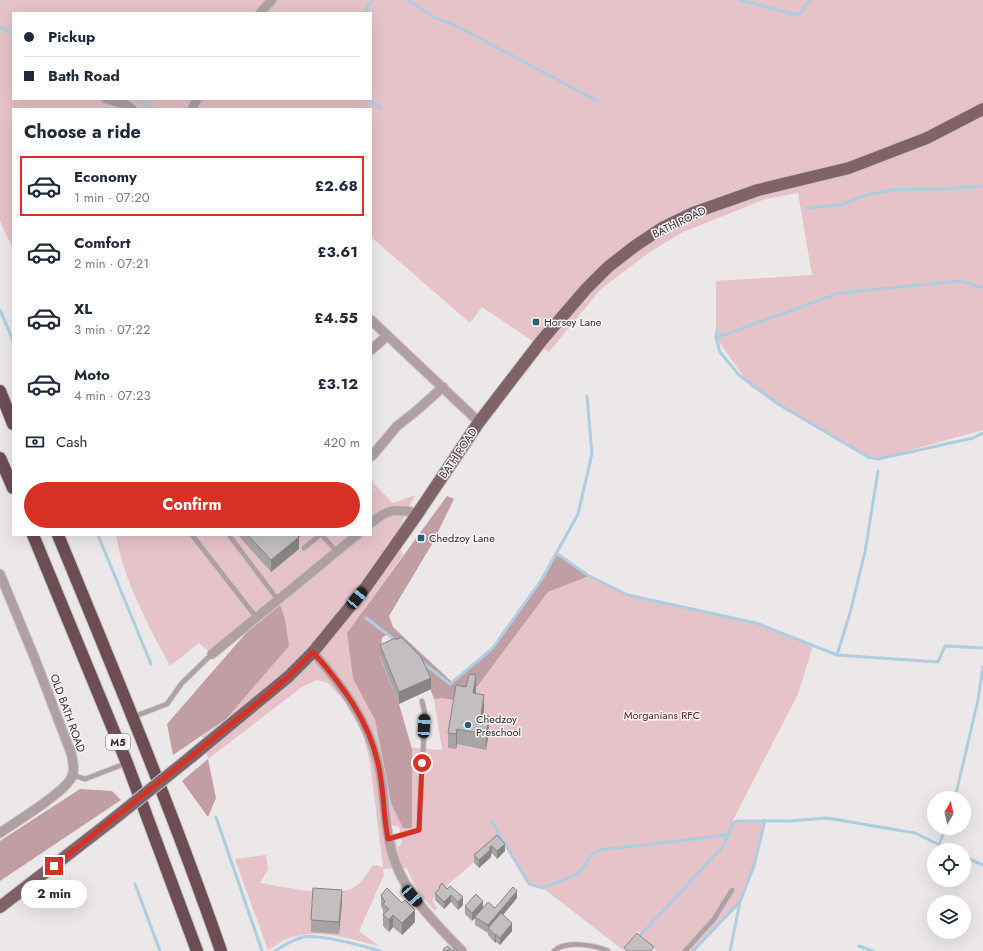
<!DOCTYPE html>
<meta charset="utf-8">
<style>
:root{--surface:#fff;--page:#f6f6f7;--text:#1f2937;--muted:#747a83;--line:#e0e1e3;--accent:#d93025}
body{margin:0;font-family:Jost,sans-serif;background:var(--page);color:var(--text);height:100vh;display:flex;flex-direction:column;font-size:15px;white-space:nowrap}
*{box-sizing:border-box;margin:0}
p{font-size:13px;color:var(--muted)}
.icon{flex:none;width:22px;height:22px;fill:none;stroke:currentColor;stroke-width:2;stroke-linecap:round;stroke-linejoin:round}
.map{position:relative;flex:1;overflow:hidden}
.drawer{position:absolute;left:12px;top:108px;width:360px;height:428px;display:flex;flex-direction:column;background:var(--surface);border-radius:0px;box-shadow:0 4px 16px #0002}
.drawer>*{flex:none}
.hud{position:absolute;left:12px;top:12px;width:360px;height:88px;border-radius:0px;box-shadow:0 4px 16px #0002;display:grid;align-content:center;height:88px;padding:0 12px;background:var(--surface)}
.needle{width:26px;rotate:8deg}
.controls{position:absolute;left:927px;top:791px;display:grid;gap:8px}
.controls a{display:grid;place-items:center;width:44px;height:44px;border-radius:50%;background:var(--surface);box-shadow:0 4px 16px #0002;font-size:20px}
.end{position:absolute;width:18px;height:18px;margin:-9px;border:5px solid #d93025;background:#fff;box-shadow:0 0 0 2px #fff}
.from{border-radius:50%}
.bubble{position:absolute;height:28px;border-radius:14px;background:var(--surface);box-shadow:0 4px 16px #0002;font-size:13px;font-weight:700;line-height:28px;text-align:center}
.car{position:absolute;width:12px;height:24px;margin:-12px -6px;border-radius:5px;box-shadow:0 0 3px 1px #0007;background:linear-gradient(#222 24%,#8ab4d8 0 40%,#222 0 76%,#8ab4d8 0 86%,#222 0)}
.hud b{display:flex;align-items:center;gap:14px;height:38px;font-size:15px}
.hud b+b{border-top:1px solid var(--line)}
.hud i{width:10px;height:10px;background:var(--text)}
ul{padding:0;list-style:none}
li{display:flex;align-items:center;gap:12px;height:60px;margin:0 8px 6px;padding:0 4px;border:2px solid transparent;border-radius:0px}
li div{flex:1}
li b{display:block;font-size:15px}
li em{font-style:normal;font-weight:700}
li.selected{border-color:var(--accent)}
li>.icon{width:36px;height:36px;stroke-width:1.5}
h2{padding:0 12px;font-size:18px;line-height:48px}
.pay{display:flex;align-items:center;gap:10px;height:44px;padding:0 12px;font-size:15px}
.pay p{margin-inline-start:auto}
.button{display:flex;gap:8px;margin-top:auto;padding:8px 12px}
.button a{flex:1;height:46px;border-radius:24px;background:var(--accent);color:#fff;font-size:16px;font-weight:700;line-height:46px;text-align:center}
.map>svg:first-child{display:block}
.green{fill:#e6c3c9;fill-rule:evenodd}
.forest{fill:#c19da4}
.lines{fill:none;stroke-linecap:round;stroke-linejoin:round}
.stream{stroke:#adcee0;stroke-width:3}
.lane-casing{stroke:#cac6c7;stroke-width:6}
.street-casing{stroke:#cac6c7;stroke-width:11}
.primary-casing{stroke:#cac6c7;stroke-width:14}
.highway-casing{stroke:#cac6c7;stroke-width:14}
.lane{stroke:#b0a0a3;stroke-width:4.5}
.street{stroke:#b0a0a3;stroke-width:9}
.primary{stroke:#7f6368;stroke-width:12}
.highway{stroke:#6d4d54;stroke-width:12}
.primary-bridge-casing{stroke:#cac6c7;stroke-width:14;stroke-linecap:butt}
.primary-bridge{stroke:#7f6368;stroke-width:12}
.wall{fill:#a8a3a4}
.shaded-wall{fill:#888586}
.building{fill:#c3bebf;stroke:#888586}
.route{stroke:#d93025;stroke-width:5}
.poi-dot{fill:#28607a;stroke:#faf5f6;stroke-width:1.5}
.labels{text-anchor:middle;stroke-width:3;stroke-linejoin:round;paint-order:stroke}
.shield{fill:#faf5f6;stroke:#6c696a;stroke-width:1}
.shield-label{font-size:10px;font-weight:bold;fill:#2f2d2e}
.street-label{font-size:11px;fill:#2f2d2e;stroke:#faf5f6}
.poi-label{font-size:11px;fill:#2f2d2e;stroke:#faf5f6;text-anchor:start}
.park-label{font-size:11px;fill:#4e1e2c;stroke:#faf5f6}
</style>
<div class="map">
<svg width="983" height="951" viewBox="0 0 983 951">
<rect width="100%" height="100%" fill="#ece8e9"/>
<path class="green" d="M0,0H983V430L878,459L868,457L751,387L716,338V281L812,275L798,193L765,199L681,233L650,252L601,289L549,352L482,307L470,323L371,237V109H13V249L0,221ZM13,13H371V99H13Z
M371,481L393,503L415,495L395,536L403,555L347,633L353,679L375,720L391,803L387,746L442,750L434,699L477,687L548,592L589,576L628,595L756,623L813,646L798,694L733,820V823L765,820L754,866L740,902L693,951H657L638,931L623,950L543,888L529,884L501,839L437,894L432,900L437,908L435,911C423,898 413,885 407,868L383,869L384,875L359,931L379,946C351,939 315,927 287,939C280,942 274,947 268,950L235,859L266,855L268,869L260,883C284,887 331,898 353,888C362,883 367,873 373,865L383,867L370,763L363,734L345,702L328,683L317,680L302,687L208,759L202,736L214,728L285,619L279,600L212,654L199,643L170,666C149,627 123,579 116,535H371ZM391,825L399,827L402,842L398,848Z"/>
<path class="forest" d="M447,496L454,499L432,544L389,616L393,627L452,682L492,649L542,579L556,553L589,576L548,592L477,687L469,689L466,702L442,698L434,699C428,677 403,651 387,634L382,638L380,657L399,704L412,749V828H403L391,803L375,720L353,679L347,633Z
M280,604L285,619L289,646L226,719L173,755L167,724L246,633Z
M208,759L216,798L208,817L182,781Z
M80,789L112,791L121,800L0,881V841Z"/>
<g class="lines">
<path class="stream" d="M408,0L435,18L453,24L597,101
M739,0L798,15L811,0
M364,13L372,0
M0,27L13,34
M134,99L156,109
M366,99L381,108
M807,208L840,205L867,195L893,190L940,189L983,186
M0,310L13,340
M717,330L716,338L839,293L961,281L983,288
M716,338L720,352L739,375L778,404L868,457L878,459L973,438L983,433
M371,492L375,496
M98,535L151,664
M556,553L589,576L628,595L756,623L837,655L938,662L945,646L983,648
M366,618L395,640
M837,655L850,613L865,552L878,471
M422,662L450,684L492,649L542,579L578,514L592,454L587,396
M955,798L978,700L983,667
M216,817L262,951
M492,822L529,884L543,888L578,874L591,856L599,850L728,835L733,823L738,821H789L827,818L915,833L950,850
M939,844L946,828
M964,857L983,865
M135,884L160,951
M638,938L725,844L728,835
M859,946L873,951
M275,951C284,945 293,940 303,937C320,934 363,946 380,951
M693,951L740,902L754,866L765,820
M730,951L740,902"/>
<g class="lane-casing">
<path id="lane" d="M192,535L256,617
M229,535L278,600
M322,535L337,552
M304,548L320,535
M133,717L167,704L182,683L212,654
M72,775L85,779L127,763
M388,839L419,830L425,714L422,701
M554,951C565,940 595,945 608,951
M685,951L714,919L732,890"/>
</g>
<g class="street-casing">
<path id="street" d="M260,13L272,0
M106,99L125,104L132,109
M192,109L197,99
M371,320L479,422
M371,350L387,336
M372,456L397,426L415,412L443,387
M371,523C389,508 395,509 418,513
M0,574L35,659L71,753C73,762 76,772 70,780C59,796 17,821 0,833
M313,652C342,686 367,718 378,763C386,796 383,830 395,862C408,897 437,925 462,951
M212,654L357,535"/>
</g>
<g class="primary-casing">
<path id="primary" d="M191,757L288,677L313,652L366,587L418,513L479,422L542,340L586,289L608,267L635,246L662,228L693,213L758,190L849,168L927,138L983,109
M0,907L110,822"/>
</g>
<g class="highway-casing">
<path id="highway" d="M0,391L13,424
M0,458L13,488
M33,535L127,763L197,951
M58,535C115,673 172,810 221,951"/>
</g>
<use href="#lane" class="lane"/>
<use href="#street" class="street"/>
<use href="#primary" class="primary"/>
<use href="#highway" class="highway"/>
<g class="primary-bridge-casing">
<path id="primary-bridge" d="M110,822L191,757"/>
</g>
<use href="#primary-bridge" class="primary-bridge"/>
</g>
<path class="wall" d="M238,535H302L299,537V549L271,572Z
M396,640L431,689L399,704L380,656V645Z
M476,690V693L484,710L483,716L489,732L486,750L457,744L456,749L448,748V733Z
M497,835L505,851L497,859L492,853L491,854V857L479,868L474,863V855Z
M442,883L463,905L458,910L451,902L444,909L435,900V893L439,890V887Z
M381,895L415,922L402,935L393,927L389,932L383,926V910L381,906Z
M517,898L503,915L512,931L500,945L496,942L495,943L488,935V933L475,925V918L472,921L465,914V906L495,908Z
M342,902L339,934L311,932V920Z"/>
<path class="shaded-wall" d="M294,535H302L298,538L299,537V549L271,572V560Z
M476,675V690L473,708V693Z
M431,678V689L399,704V692Z
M484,695V710L481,731V715Z
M489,716V732L486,750V734Z
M457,729V744L456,749V734Z
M505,844V851L497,859V851Z
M492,846V853L491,854V857L479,868V860Z
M342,890V902L339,934V922Z
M517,891V898L490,930L488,928V933V925Z
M451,895V902L444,909V902Z
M463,897V905L458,910V902Z
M483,901V909L475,917V918L472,921V913Z
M415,910V922L402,935V923Z
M393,915V927L389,932V920Z
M512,923V931L500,945V938Z
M496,934V942L495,943V935Z"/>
<path class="building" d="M248,535H297L299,537L271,560Z
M401,637L421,657L431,678L399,692L380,645L395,638L396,640Z
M469,674L476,675L473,693L484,695L481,715L489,716L486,734L457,729L456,734L448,733L456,685L466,687Z
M497,835L505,844L497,851L492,846L489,848L491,849L479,860L474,855Z
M442,883L447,889L450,886L463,897L458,902L451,895L444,902L435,893L440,888L439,887Z
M513,887L517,891L488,925L475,917L488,902L495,908Z
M313,888L342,890L339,922L311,920Z
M387,888L402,903L405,900L415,910L402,923L393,915L389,920L383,915L389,909L383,904L385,902L381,895Z
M476,894L483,901L472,913L465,906Z
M501,913L512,923L500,938L496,934L495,935L488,928Z
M637,933L654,947L651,951H627L624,948Z
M448,946L450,949V948L447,951H444L443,949Z
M450,948L452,951L455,948L458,951H447Z"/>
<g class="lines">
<path class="route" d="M54,866L254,706L288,677L313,652C342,685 368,719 378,763C384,788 383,814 388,839L419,830L422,763"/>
</g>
<g class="poi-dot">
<rect x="532" y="318" width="8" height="8" rx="2"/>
<rect x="417" y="534" width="8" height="8" rx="2"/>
<circle cx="468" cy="725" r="4"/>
</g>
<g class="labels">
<rect class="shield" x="106" y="734" width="24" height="16" rx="3"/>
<g class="shield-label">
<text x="118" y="746">M5</text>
</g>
<g class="street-label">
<text transform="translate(679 222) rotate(-26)" y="4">BATH ROAD</text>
<text transform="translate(458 453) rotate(-56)" y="4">BATH ROAD</text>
<text transform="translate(68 713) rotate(70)" y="4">OLD BATH ROAD</text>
</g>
<g class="poi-label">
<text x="544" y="326">Horsey Lane</text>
<text x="429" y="542">Chedzoy Lane</text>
<text x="476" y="723">Chedzoy<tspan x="476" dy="13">Preschool</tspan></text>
</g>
<g class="park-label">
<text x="662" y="719">Morganians RFC</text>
</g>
</g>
</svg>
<div class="controls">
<a><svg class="needle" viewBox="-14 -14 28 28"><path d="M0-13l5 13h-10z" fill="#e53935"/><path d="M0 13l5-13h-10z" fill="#747a83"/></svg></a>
<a><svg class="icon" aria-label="locate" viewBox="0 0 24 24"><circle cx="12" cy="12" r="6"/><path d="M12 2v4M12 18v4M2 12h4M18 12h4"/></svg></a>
<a><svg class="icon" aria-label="layers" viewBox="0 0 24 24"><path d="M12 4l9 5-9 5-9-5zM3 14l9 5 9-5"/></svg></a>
</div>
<i class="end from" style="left:422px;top:763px"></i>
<i class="end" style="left:54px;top:866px"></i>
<div class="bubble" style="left:21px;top:880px;width:66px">2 min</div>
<i class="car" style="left:357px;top:598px;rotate:39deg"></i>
<i class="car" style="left:424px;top:726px;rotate:3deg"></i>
<i class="car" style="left:412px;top:896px;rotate:138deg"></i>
<div class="hud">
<b><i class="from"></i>Pickup</b>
<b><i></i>Bath Road</b>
</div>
<section class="drawer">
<h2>Choose a ride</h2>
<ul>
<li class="selected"><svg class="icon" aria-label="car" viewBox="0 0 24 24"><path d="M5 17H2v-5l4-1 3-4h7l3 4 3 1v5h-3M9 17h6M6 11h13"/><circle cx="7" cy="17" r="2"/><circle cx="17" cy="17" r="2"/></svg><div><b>Economy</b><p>1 min · 07:20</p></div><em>£2.68</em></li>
<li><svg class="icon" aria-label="car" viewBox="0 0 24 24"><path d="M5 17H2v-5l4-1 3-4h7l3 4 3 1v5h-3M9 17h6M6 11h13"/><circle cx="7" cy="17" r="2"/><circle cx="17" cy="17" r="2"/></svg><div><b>Comfort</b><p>2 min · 07:21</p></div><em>£3.61</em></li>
<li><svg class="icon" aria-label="car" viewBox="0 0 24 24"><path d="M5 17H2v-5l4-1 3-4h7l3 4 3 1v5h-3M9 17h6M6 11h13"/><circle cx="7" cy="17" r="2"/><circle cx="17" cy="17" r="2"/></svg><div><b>XL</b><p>3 min · 07:22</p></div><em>£4.55</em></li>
<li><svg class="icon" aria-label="car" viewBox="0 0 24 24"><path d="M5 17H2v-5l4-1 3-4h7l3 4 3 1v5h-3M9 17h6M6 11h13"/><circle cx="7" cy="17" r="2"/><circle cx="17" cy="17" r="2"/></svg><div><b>Moto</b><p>4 min · 07:23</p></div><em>£3.12</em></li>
</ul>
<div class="pay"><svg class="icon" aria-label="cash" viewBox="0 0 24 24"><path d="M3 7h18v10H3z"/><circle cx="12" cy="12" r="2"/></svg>Cash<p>420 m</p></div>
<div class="button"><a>Confirm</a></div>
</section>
</div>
